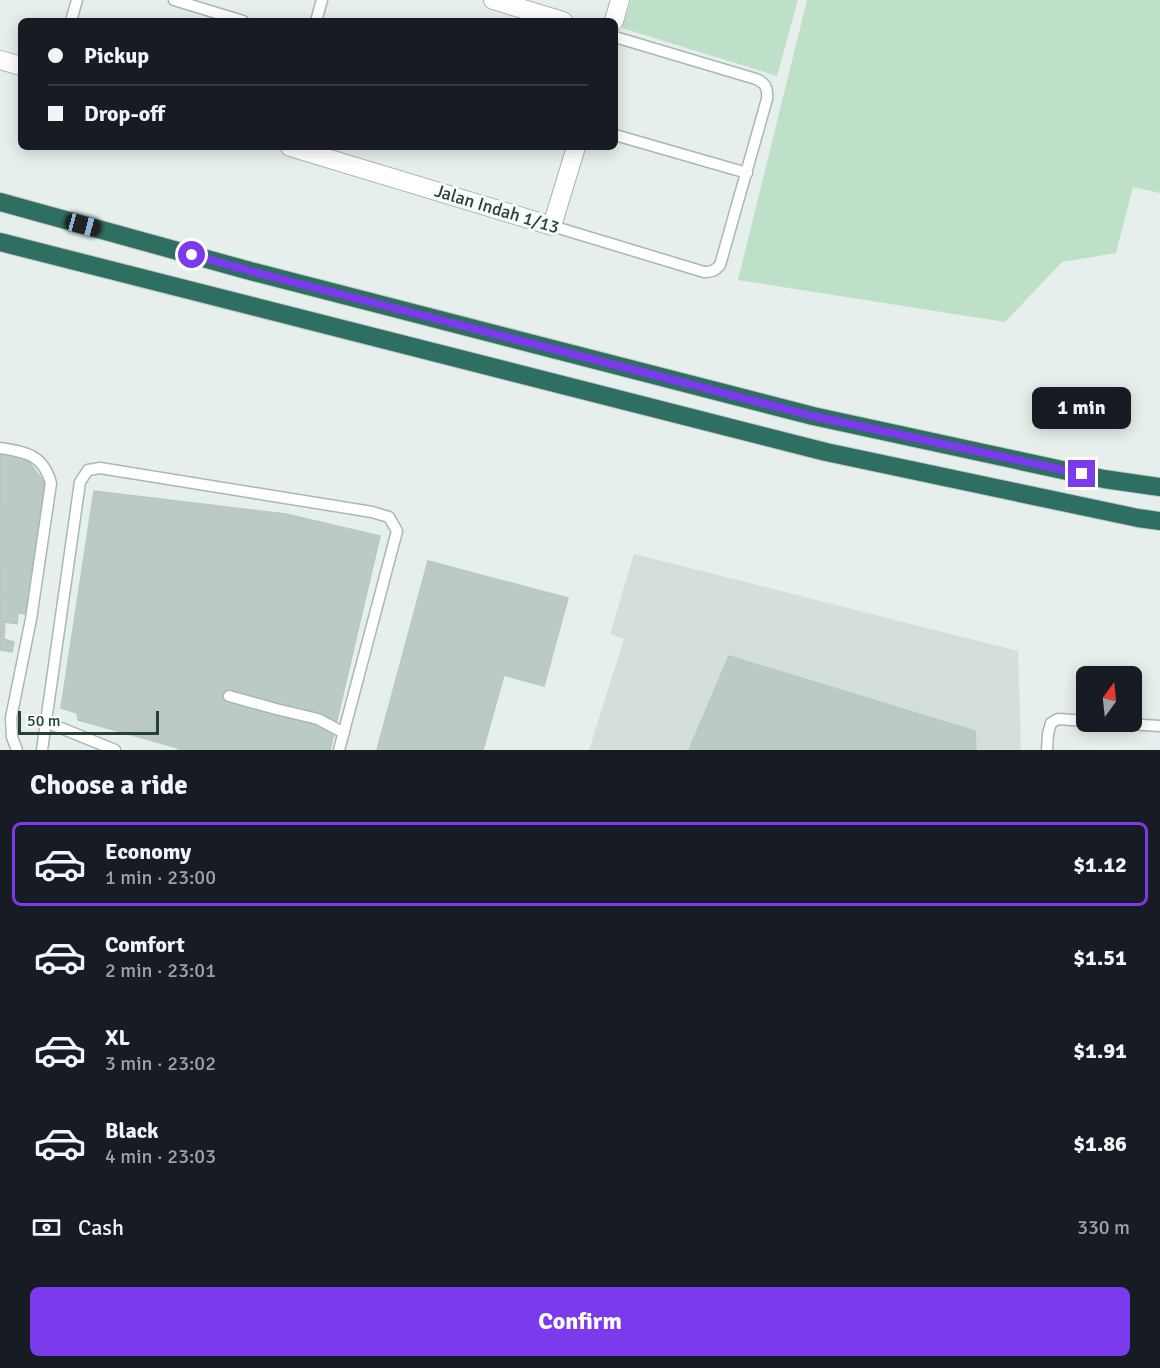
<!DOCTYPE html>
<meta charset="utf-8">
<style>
:root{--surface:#171b24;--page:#242831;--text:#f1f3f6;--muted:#9ea1a6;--line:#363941;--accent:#7c3aed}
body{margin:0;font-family:Signika,sans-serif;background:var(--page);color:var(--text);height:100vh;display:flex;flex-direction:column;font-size:22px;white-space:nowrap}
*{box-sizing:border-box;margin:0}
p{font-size:20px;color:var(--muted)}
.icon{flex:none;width:33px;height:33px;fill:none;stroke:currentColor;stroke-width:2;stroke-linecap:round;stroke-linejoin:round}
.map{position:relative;height:750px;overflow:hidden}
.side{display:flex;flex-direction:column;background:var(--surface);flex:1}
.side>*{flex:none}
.guide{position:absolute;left:18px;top:18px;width:600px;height:132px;border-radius:9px;box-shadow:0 3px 15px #0003;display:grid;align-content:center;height:132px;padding:0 30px;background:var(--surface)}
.needle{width:39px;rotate:15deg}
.controls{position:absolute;left:1076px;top:666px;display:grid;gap:12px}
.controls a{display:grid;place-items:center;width:66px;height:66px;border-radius:9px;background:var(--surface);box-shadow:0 3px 15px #0003;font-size:30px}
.scale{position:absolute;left:18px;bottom:15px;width:141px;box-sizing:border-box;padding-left:6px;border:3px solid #24423a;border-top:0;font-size:16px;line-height:21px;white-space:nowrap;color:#24423a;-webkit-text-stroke:4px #f7fbf9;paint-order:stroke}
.end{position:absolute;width:27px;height:27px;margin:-14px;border:8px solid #7c3aed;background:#fff;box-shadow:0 0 0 3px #fff}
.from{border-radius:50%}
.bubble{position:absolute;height:42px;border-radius:9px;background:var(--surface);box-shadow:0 3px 15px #0003;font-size:20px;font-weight:800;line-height:42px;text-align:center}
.car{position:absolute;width:18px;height:36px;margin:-18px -9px;border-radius:8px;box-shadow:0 0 4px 2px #0007;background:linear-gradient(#222 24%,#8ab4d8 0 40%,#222 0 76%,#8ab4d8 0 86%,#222 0)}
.guide b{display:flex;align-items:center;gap:21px;height:57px;font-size:22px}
.guide b+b{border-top:2px solid var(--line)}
.guide i{width:15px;height:15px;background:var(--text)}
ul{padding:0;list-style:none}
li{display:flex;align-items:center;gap:18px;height:84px;margin:0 12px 9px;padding:0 18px;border:3px solid transparent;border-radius:9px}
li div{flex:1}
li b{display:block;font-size:22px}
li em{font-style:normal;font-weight:800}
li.current{border-color:var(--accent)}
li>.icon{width:54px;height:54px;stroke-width:1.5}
h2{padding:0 30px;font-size:27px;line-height:72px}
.pay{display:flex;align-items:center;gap:15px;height:66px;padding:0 30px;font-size:22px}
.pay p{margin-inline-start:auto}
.action{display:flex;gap:12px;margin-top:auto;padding:12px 30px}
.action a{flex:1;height:69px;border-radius:9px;background:var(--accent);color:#fff;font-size:24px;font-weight:800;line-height:69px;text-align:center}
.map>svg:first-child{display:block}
.built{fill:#d4dfda}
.green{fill:#bfe0c8}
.building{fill:#bbcac4;stroke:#b8c9c2;stroke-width:1.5}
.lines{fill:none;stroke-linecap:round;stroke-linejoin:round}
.service-casing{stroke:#a8b8b2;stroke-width:13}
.minor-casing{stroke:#a8b8b2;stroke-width:20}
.motorway-casing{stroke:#c2cac8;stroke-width:20}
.service{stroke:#fff;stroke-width:10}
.minor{stroke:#fff;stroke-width:18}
.motorway{stroke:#2f6f62;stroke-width:18}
.route{stroke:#7c3aed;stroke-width:8}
.labels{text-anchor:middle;stroke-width:6;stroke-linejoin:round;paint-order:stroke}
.street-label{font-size:18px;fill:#24423a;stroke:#f7fbf9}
</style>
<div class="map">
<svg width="1160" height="750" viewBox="0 0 1160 750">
<rect width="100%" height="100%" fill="#e6efeb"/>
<path class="built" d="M634,554L1018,651L1021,750H589L624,639L610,634Z"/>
<path class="green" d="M631,0H798L777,76L622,28Z
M807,0H1160V193L1133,187L1116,253L1062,262L1005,322L738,280Z"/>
<path class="building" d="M0,454L26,458L44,482L28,601L25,614L18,613L17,624L5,622L4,639L14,642L12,652L0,650Z
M94,491L286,514L380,536L330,750H178V748L78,720L77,713L61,708Z
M1,507L41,513L28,601L0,597Z
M428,561L568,598L544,686L504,675L483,750H377Z
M729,656L975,731L976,750H689Z"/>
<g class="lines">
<g class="service-casing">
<path id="service" d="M174,0L243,21
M71,21L77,0
M316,21L322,0
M615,135L747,173
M552,226L704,272C711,272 715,271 720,265L767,99C768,89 766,83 756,79L615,37
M0,448C27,452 43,455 51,483L31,619L11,718L12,737L17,750
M229,696L276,709L318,719L344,733
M46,722L115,750
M1094,722L1160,726
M42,750L80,482L88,470L100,468L372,512L389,517L397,531L339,750
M1047,750L1048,734L1051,723L1058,719L1086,721"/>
</g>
<g class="minor-casing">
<path id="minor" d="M493,0L563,21
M614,21L620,0
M0,60L21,66
M290,147L552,226L576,147"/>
</g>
<g class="motorway-casing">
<path id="motorway" d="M0,202L254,272L813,416L1104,479L1160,487
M0,242L826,452L1138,518L1160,521"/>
</g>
<use href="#service" class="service"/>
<use href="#minor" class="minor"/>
<use href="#motorway" class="motorway"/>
</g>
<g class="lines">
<path class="route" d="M192,255L277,278L813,416L1082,474"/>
</g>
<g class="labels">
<g class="street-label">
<text transform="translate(497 209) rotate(17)" y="6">Jalan Indah 1/13</text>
</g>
</g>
</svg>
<div class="controls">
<a><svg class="needle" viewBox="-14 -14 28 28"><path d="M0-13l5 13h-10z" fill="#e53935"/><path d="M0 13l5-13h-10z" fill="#9ea1a6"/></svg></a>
</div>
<div class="scale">50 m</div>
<i class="end from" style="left:192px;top:255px"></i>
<i class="end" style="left:1082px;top:474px"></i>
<div class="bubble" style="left:1032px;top:387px;width:99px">1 min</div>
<i class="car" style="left:83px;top:225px;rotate:105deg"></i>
<div class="guide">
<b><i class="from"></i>Pickup</b>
<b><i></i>Drop-off</b>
</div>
</div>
<section class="side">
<h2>Choose a ride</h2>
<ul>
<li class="current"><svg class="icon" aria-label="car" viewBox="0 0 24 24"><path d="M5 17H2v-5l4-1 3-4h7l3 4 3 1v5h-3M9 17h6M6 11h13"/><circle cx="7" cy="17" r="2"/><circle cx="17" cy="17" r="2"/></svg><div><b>Economy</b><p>1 min · 23:00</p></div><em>$1.12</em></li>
<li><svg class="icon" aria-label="car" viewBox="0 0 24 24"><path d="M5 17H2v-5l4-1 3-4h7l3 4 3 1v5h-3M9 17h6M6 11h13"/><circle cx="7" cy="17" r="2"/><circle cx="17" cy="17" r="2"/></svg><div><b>Comfort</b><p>2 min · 23:01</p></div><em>$1.51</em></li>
<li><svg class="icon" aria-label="car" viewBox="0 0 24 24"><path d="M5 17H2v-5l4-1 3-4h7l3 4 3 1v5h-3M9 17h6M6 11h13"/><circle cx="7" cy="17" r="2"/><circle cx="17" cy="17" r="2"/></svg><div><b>XL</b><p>3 min · 23:02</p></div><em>$1.91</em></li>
<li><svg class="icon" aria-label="car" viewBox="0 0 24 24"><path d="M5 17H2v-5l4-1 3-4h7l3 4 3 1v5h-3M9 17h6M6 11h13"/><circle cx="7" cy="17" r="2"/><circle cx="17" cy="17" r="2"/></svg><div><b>Black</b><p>4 min · 23:03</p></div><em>$1.86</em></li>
</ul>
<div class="pay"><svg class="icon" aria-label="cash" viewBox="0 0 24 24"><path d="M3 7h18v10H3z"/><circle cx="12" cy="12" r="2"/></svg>Cash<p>330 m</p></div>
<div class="action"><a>Confirm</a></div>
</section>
